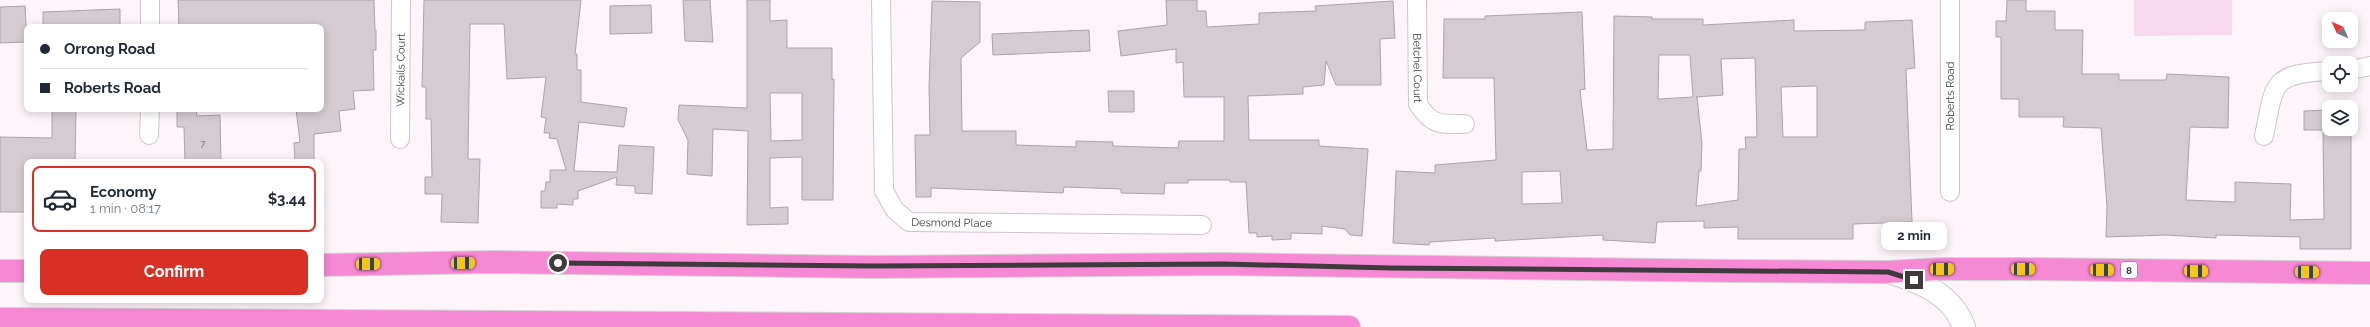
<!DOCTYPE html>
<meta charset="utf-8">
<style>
:root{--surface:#fff;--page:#f6f6f7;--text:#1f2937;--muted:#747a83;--line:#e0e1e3;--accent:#d93025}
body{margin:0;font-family:Raleway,sans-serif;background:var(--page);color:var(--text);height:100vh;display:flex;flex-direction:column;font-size:15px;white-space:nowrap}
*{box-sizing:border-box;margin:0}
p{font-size:13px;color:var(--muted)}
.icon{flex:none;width:22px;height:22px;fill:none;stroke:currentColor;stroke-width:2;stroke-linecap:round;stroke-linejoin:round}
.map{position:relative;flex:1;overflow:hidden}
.panel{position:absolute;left:24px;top:159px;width:300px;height:144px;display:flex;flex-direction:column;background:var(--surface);border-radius:8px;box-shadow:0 2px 10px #0003}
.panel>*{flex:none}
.guide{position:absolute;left:24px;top:24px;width:300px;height:88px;border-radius:8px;box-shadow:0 2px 10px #0003;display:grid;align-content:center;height:88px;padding:0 16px;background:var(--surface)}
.needle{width:26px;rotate:315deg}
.fabs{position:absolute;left:2322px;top:12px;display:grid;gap:8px}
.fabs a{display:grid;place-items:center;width:36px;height:36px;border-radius:8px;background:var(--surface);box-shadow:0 2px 10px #0003;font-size:20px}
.end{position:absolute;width:18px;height:18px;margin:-9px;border:5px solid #3f3b3d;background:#fff;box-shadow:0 0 0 2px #fff}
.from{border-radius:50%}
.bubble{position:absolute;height:28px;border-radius:8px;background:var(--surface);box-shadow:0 2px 10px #0003;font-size:13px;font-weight:700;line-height:28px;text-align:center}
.car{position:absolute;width:12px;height:24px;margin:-12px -6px;border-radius:5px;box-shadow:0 0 3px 1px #0007;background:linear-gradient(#f5c518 24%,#345 0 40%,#f5c518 0 76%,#345 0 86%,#f5c518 0)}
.guide b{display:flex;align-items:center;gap:14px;height:38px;font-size:15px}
.guide b+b{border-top:1px solid var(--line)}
.guide i{width:10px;height:10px;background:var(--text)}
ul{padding:7px 0 0;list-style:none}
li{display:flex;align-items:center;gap:12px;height:66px;margin:0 8px 6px;padding:0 8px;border:2px solid transparent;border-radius:8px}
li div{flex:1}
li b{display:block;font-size:15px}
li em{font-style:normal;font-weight:700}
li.active{border-color:var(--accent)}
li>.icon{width:36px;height:36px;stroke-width:1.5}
.primary-button{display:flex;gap:8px;margin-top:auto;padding:8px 16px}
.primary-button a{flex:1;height:46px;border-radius:8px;background:var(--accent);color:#fff;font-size:16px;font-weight:700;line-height:46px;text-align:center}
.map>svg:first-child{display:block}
.green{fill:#f8d8ec}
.building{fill:#d5ccd2;stroke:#aca4a9;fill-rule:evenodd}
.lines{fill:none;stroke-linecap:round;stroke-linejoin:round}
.street-casing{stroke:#cec5cb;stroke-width:20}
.secondary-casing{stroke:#cec5cb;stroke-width:24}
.highway-casing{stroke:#d5d4d4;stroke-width:24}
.street{stroke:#fff;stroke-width:18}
.secondary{stroke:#fff;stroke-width:22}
.highway{stroke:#f589d3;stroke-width:22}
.route{stroke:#3f3b3d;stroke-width:5}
.labels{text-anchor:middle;stroke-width:3;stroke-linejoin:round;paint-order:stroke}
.number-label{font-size:9px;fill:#645f62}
.shield{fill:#fff;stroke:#797677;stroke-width:1}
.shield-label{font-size:10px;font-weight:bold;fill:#3f3b3d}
.street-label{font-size:11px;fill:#3f3b3d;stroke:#fff}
</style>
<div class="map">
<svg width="2370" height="327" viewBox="0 0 2370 327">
<rect width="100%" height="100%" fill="#fef5fa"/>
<path class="green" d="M2134,0H2232V35L2134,36Z"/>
<path class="building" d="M178,0H374L375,30H376V50H373L374,90L353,91L355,109L339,111L341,131L314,134V162H295L294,143L300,142L296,109H321V27H179Z
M424,0H581L575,54H577V70H581V102L627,108L624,127L579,122L574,171L617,172L619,145L654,147L652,194L635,193V186L616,185L617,177L578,191V199H573V205L557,204V208H541V191H545L546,182H550V170H566L557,139L549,138L550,133H544L546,118L541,117L546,77L507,79L504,24H470L468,159H480L478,223L441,222L442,194H425V177H432L431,119H426V87H422Z
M683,0H710L713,42L685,41Z
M747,0H770V21L787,20V48H832V79H834L833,200H802V157L770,158V208L788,207V224L747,225L748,131L713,129L712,176L687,174L688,140L678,120L679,105L747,108ZM770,93H802V140L771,141Z
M1166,0H1197V11H1206L1207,27L1259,24V13L1316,11L1315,6L1393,1L1395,38L1380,39L1381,85H1336L1326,61L1324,85L1303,87V94L1248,96L1249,140H1319V146L1368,149L1362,236L1350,235L1345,229L1322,226V234L1291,233V239L1272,240V236L1257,237V233H1249L1246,182H1230V180H1188V183H1165L1164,194L1121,193V189L1064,187L1063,193L931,188V197H916L915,135H930L929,87L932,1L980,2V42L961,58L962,131H1016V145L1076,147V141L1113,142V146L1178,148L1179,141H1224V97H1184L1183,62L1176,63V49L1121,56L1118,31L1167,25Z
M2007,0H2026V11H2055V30H2083L2082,74H2119V80H2166L2167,74L2229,77L2228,128L2190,127L2186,200L2235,202V182L2291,184L2290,220L2324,219L2323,130H2304V111L2329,110V129H2351V110V249H2300V237L2216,235V238L2166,235L2106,237L2107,207L2101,128L2063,127L2064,117H2019V99H2001V37H1996V21H2006Z
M651,5L652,33L610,34V6Z
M25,6L27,42L0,43V7Z
M120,9V27H43V12Z
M1582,12L1585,89L1580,90L1587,150L1613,149L1614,16L1652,17V19H1703V25L1794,20V31L1865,30V22L1912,20L1915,68L1906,69L1912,222L1853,224V239H1738V227L1704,228V221L1657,222L1655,243L1603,240V235L1495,241V238L1430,242L1429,245L1393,243L1396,171L1435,173V165L1496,160L1494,78H1443L1444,19H1485V16ZM1659,55H1690L1693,97L1658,99ZM1755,58L1757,137H1745L1746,149H1739L1738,200L1696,206L1699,171H1701L1702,143L1697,97H1696L1723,95L1721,59ZM1817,86V137H1783L1781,87ZM1560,171L1562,203L1522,204V172Z
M1089,30L1090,51L993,55L992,34Z
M1108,91H1134V112H1109Z
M52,109H76L75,162H27V212H0V137L52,138Z
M196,109L197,116L220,115L221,161L185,162L184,127H177V110Z"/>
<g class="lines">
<g class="street-casing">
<g id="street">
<path id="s1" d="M881,0L884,191L895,210L909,222L1202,225"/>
<path id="s2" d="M1417,0L1418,104C1432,126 1440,124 1465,124"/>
<path d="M1950,0V192"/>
<path d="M150,27V0"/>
<path d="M2351,70L2370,66"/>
<path d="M149,135L150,109"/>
<path d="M2264,136C2275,83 2270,74 2329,71"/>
<path id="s3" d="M400,139L401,0"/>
</g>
</g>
<g class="secondary-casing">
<path id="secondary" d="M1889,272C1921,282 1952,294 1964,327"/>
</g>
<g class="highway-casing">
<path id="highway" d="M321,265L495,262L874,267L1223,264L1733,271L1888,272L1942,269H2023L2370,273
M0,271H27
M0,319L1349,327"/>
</g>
<use href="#street" class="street"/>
<use href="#secondary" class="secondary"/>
<use href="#highway" class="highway"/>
</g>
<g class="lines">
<path class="route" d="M558,263L874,266L1223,264L1391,268L1888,272L1914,280"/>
</g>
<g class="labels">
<g class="number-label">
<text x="203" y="147">7</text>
</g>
<rect class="shield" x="2121" y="262" width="16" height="16" rx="3"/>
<g class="shield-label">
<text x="2129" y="274">8</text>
</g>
<g class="street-label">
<text dy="4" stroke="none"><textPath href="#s2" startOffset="68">Betchel Court</textPath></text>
<text dy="4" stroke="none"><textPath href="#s3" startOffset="69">Wickails Court</textPath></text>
<text transform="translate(1950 96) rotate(-90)" y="4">Roberts Road</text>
<text dy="4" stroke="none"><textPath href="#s1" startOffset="274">Desmond Place</textPath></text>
</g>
</g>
</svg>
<div class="fabs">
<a><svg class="needle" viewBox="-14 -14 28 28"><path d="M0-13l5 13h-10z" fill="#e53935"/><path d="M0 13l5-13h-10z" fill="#747a83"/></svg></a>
<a><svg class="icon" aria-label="locate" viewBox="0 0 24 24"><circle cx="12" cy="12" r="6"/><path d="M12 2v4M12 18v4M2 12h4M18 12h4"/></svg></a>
<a><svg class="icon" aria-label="layers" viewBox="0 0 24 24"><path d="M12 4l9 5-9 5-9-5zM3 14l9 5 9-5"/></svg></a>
</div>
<i class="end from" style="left:558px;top:263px"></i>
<i class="end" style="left:1914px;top:280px"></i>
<div class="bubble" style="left:1881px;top:222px;width:66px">2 min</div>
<i class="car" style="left:463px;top:263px;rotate:89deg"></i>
<i class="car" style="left:368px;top:264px;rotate:89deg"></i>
<i class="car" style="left:1942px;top:269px;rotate:89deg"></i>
<i class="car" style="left:2023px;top:269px;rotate:91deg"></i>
<i class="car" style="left:2102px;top:270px;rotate:91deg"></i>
<i class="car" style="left:2196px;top:271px;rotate:91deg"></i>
<i class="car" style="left:2307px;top:272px;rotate:91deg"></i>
<div class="guide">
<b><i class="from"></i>Orrong Road</b>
<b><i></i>Roberts Road</b>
</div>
<section class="panel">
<ul>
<li class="active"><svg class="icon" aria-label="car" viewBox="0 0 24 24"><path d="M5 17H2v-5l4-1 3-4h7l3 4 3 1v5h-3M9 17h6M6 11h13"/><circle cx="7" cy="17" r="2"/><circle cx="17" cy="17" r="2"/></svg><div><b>Economy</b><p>1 min · 08:17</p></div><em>$3.44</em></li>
</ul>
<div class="primary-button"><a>Confirm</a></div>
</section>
</div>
